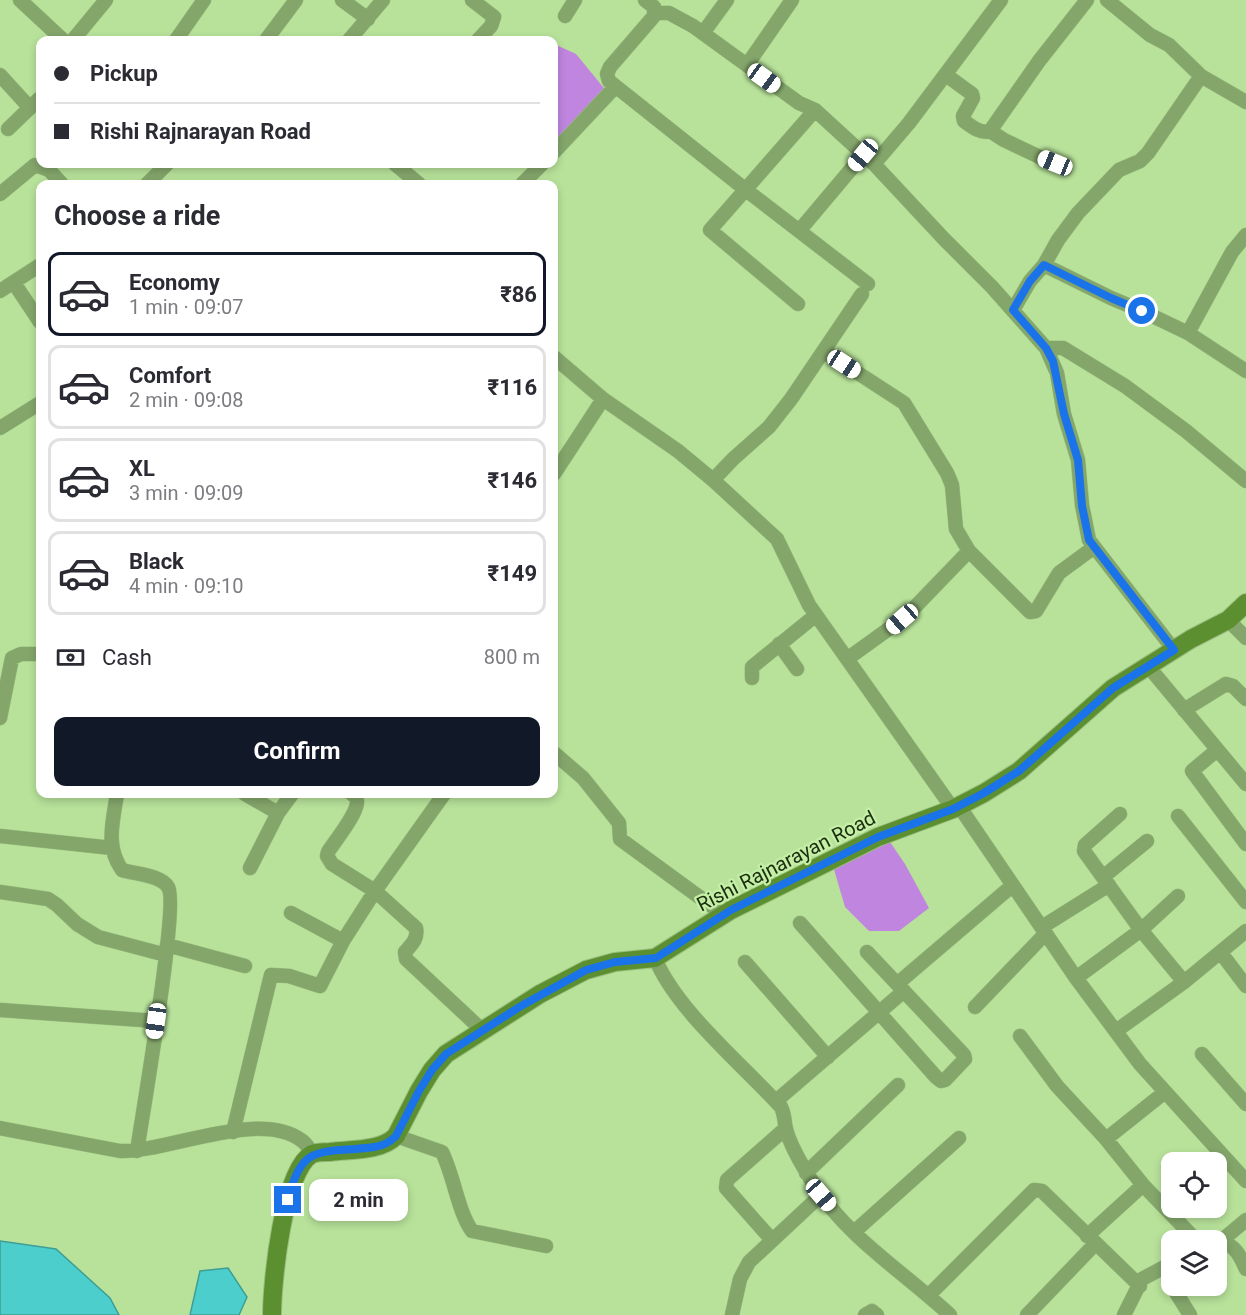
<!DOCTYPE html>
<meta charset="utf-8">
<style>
:root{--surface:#fff;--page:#f7f7f7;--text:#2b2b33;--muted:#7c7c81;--line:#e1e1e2;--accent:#111827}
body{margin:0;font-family:Roboto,sans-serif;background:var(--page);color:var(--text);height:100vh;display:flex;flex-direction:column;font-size:22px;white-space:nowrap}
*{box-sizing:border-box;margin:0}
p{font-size:20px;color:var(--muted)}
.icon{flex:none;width:33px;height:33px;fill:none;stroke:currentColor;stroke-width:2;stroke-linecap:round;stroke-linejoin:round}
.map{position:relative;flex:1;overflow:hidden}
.details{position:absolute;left:36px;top:180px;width:522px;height:618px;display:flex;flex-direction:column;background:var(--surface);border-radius:12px;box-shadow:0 3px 9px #0003}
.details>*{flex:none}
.hud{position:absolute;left:36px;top:36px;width:522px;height:132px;border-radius:12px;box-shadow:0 3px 9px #0003;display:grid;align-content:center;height:132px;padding:0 18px;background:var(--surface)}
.tools{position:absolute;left:1161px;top:1152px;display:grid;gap:12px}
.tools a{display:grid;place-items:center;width:66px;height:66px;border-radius:12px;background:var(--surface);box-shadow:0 3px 9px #0003;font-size:30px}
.end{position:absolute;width:27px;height:27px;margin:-14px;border:8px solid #1a73e8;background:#fff;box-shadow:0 0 0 3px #fff}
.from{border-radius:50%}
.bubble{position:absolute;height:42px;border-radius:12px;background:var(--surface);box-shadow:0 3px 9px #0003;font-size:20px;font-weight:700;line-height:42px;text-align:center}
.car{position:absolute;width:18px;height:36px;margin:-18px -9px;border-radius:8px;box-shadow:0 0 4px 2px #0007;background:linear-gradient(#fff 24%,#345 0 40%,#fff 0 76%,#345 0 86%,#fff 0)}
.hud b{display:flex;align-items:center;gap:21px;height:57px;font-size:22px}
.hud b+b{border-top:2px solid var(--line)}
.hud i{width:15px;height:15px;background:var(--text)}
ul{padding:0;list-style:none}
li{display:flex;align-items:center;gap:18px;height:84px;margin:0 12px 9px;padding:0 6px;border:3px solid var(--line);border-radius:12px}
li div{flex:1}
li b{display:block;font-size:22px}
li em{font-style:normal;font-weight:700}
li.active{border-color:var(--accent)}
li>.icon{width:54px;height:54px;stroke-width:1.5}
h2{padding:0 18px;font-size:27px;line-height:72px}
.pay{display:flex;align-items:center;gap:15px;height:66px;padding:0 18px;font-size:22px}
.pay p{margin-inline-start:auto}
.button{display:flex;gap:12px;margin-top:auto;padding:12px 18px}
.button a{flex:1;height:69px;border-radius:12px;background:var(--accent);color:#fff;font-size:24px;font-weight:700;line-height:69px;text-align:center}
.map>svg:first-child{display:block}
.green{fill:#bf85df}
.water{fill:#4ccfcc;stroke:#3e9e94;stroke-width:1.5}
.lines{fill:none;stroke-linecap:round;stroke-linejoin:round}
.street-casing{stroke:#99be7e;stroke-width:15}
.secondary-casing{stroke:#99be7e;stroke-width:20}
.street{stroke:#84a66b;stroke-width:14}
.secondary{stroke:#5c8f30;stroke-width:18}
.route{stroke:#1a73e8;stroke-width:8}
.labels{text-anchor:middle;stroke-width:4.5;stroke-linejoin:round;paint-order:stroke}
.street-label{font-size:20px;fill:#1d2d10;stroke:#c4f0a6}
</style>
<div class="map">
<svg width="1246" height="1315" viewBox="0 0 1246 1315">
<rect width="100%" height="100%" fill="#b8e29a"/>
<path class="green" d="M554,44L576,54L608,93L554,149Z
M888,839L905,864L929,908L899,931H869L845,907L833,866Z"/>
<path class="water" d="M0,1241L56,1249L110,1298L119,1315H0Z
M228,1268L247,1297L239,1315H190L200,1271Z"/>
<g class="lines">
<g class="street-casing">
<path id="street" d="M20,0L63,40
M342,0L368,19
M472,0L494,17L491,26L478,40
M645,0L654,7V16L610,67L607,74L609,81L746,190L868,284
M1107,0L1150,35L1169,45L1201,76L1246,102
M655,13H669L693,26L799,103L815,110L874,164L944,239L992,287L1046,348L1057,373L1064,414L1078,460L1082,505L1089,540L1174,650
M565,16L575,0
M703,33L727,0
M73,40L106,0
M176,40L204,0
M266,40L296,0
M349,40L383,0
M747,65L792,0
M0,75L30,108
M946,75L972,94L973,98L963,116L964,121C971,126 980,134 990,131
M8,129L40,98
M554,152L615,87
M395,164L419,184
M874,164L909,123L1001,0
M1065,169L1004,140L990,131L1039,61L1087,0
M147,184L167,164
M522,184L542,164
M0,194L35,165L49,170L62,184
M799,231L863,155
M1044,265L1111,298L1142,311L1188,333L1232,252L1246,235
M14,283L40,322
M0,291L40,265
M798,304L710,230L815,110
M1013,310L1030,281L1044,265L1058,240L1078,213L1119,170L1140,161L1148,153L1201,76
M1188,333L1246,371
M1046,348H1063L1125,386L1186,431L1246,481
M824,351L904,403L947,473L952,485L956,529L969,551
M554,357L603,399
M0,428L40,403
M554,474L603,399L678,451L713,480L777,539L809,605L953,809
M713,480L733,459L769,427L791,399L862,294
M1228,620L1246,638
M779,644L797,669
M847,659L890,628L913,609L969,551L1030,612L1036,611L1059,573L1093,548
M1148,666L1246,784
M752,678V667L816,615
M1184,710L1226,684L1233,686L1246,699
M0,718L12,658L21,654H40
M1217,750L1192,771L1246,844
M554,753L583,778L619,823L620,839L724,915
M117,794C113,821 105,846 122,870C135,874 161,875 168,887C179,903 142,1117 137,1151
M245,794L278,813
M352,794C355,796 357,797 357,801C358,813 335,841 328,852L327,856L332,864L375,891L416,928C418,939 412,944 405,952L406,959L483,1031
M959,806L1076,978L1140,1064L1246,1181
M1120,814L1085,845L1084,851L1141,930L1178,896
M1178,816L1246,902
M0,836L112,848
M250,868L278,813L292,794
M1103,877L1147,841
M0,892L48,899L57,905L77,924L98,937L166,955
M291,913L343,941
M800,923L936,1077L941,1081L945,1080L965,1059L964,1055L867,952
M1042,927L1109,885
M167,945L245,966
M1221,953L1246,986
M655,958C676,1010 743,1065 781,1107C785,1115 784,1121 786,1129C790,1145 806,1172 815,1186C847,1237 906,1274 950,1315
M745,962L828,1057
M1076,978L1141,930L1184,982
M897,984L1013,885
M975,1007L1046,933
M0,1010L156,1021
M1116,1031L1184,982L1246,931
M1020,1036L1057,1086L1106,1139L1143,1185
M1202,1054L1246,1104
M776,1101L904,991
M0,1128L120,1151C168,1152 259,1109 301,1140C306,1143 309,1149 313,1153
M233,1132L271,975L289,976L320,986L343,941L375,891L444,794
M396,1136L442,1152C454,1176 458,1212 472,1231L546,1246
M1106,1139L1165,1092
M806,1173L898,1085
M854,1232L959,1138
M1087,1236L1143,1185L1196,1240
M772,1240L726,1188L727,1180L786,1128
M1221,1241L1246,1220
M1216,1243L1221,1241C1236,1246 1240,1256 1246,1269
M1172,1286L1190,1315
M929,1295L1034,1190L1042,1191L1140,1286
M732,1315L740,1279L749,1262L821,1195
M865,1315L872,1311L877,1315
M1027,1315L1095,1244
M1124,1315L1142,1279L1172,1263"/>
</g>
<g class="secondary-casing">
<path id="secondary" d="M272,1315C272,1283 283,1170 312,1154C317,1152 325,1152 330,1152C351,1149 380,1152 396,1136L419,1091L432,1070L446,1054L540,994L586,970L615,962L655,958L731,910L878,837L953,809L984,793L1019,771L1113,688L1191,639L1228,620L1246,603"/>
</g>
<use href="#street" class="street"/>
<use href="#secondary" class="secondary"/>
</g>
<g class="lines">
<path class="route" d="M288,1200C301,1145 318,1153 366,1148C378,1147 387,1145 396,1136L419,1091L432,1070L446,1054L521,1006L586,970L615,962L656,958L731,910L878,837L953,809L984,793L1019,771L1113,688L1174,650L1089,540L1082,506L1078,460L1064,414L1053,361L1046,348L1013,310L1030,281L1044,265L1111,298L1142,311"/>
</g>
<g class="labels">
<g class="street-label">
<text transform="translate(786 861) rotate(-27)" y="7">Rishi Rajnarayan Road</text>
</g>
</g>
</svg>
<div class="tools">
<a><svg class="icon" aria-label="locate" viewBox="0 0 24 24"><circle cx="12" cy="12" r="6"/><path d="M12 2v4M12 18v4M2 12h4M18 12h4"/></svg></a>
<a><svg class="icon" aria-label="layers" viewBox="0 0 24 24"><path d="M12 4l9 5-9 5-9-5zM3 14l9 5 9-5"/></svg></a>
</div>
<i class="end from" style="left:1142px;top:311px"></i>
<i class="end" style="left:288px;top:1200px"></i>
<div class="bubble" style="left:309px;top:1179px;width:99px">2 min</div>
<i class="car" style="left:764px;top:78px;rotate:126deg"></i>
<i class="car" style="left:863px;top:155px;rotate:220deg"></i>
<i class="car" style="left:1055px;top:163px;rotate:292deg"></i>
<i class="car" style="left:844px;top:364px;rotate:123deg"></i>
<i class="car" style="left:902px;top:619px;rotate:229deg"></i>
<i class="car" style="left:156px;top:1021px;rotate:188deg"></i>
<i class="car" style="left:821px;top:1195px;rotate:139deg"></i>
<div class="hud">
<b><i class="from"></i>Pickup</b>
<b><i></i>Rishi Rajnarayan Road</b>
</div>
<section class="details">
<h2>Choose a ride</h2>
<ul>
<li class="active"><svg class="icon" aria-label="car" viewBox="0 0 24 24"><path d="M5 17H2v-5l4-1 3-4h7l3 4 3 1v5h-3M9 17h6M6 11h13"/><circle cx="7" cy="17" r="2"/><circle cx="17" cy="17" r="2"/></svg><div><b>Economy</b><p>1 min · 09:07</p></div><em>₹86</em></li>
<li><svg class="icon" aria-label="car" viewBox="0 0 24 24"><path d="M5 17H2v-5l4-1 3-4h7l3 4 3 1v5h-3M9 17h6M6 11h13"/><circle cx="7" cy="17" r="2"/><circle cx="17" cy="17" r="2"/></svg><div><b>Comfort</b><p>2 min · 09:08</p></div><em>₹116</em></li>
<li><svg class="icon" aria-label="car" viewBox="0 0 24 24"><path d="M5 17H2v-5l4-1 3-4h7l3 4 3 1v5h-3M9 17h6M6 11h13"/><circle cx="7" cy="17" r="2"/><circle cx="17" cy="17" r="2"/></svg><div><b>XL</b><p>3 min · 09:09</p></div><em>₹146</em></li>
<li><svg class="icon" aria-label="car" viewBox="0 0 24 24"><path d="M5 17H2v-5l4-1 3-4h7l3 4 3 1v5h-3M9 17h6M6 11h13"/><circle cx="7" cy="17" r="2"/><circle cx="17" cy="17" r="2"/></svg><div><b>Black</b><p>4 min · 09:10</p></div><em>₹149</em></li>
</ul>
<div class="pay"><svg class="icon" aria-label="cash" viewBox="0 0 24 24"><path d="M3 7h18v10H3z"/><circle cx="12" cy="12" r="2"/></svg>Cash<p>800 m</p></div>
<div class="button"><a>Confirm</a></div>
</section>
</div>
